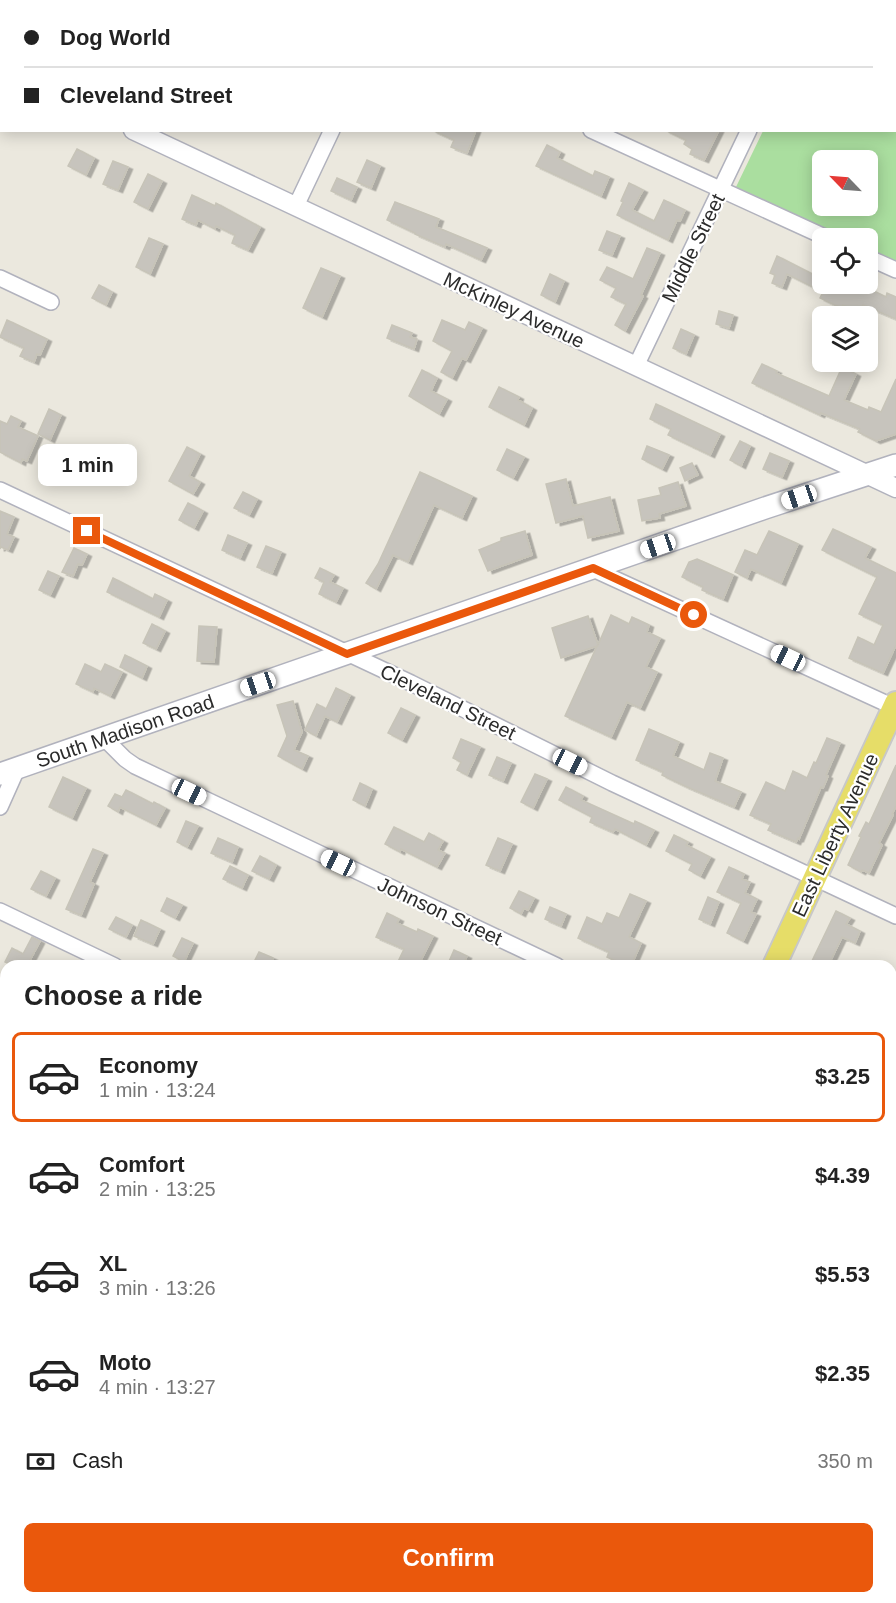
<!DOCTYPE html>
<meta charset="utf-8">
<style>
:root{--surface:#fff;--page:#f2f2f2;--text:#222;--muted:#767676;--line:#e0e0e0;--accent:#ea580c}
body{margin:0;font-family:Helvetica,sans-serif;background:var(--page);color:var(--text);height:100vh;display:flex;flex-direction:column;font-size:22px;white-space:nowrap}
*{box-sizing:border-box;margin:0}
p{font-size:20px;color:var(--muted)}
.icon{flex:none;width:33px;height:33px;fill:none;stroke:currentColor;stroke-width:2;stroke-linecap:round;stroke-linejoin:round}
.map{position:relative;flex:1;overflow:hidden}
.sheet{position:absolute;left:0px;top:960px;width:897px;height:644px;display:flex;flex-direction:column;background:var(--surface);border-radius:18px 18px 0 0;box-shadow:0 3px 15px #0003}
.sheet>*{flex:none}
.top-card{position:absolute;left:0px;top:0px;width:897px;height:132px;box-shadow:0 3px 15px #0003;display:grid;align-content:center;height:132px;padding:0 24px;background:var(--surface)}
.needle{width:39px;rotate:295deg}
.controls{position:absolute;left:812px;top:150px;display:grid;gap:12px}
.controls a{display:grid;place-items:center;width:66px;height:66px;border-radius:9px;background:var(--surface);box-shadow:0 3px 15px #0003;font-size:30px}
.end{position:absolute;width:27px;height:27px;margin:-14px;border:8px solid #ea580c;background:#fff;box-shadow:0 0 0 3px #fff}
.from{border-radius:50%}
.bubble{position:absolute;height:42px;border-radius:9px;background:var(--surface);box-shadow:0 3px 15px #0003;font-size:20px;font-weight:700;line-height:42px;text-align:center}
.car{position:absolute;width:18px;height:36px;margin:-18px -9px;border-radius:8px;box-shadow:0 0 4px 2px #0007;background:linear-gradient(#fff 24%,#345 0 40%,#fff 0 76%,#345 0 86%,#fff 0)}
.top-card b{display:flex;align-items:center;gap:21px;height:57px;font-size:22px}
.top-card b+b{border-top:2px solid var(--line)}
.top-card i{width:15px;height:15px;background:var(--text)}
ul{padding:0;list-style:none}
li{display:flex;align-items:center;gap:18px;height:90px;margin:0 12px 9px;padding:0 12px;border:3px solid transparent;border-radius:9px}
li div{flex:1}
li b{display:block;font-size:22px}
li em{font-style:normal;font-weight:700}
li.current{border-color:var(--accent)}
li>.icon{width:54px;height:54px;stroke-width:1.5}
h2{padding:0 24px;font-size:27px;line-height:72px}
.pay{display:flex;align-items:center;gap:15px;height:66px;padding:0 24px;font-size:22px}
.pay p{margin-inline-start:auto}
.cta{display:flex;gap:12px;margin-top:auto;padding:12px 24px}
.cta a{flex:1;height:69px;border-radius:9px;background:var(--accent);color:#fff;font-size:24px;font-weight:700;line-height:69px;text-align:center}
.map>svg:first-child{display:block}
.education{fill:#ece7cf}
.green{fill:#aade9f;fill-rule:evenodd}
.building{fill:#c7c4bd;stroke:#c7c4b8;stroke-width:1.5;filter:url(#shadow)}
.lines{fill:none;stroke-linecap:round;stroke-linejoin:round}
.minor-casing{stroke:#b1b2bd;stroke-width:18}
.tertiary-casing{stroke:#b1b2bd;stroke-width:21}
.secondary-casing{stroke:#b1b2bd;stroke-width:24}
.primary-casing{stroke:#c8c8c8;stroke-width:26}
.minor{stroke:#fff;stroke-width:15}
.tertiary{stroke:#fff;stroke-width:18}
.secondary{stroke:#fff;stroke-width:21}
.primary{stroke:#e6dd68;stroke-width:22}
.route{stroke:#ea580c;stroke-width:8}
.labels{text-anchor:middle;stroke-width:4.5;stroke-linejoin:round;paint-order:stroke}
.street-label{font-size:20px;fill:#2b2b2b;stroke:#fff}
</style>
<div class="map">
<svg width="896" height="1603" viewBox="0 0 896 1603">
<defs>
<filter id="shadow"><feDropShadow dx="4.5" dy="2.5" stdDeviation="0" flood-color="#0004"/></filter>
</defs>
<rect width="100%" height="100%" fill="#ebe8de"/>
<path class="education" d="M896,1477V1603H836L839,1598H891V1487Z"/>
<path class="green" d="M896,78V262L867,248V238H846L736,187L763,131L896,130ZM822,160H867V206H822Z"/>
<path class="building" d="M432,130H476L467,153L451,147L454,140Z
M665,130H719L704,160L690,154L692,149L684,144L686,140Z
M547,145L560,152L557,158L593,176L595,171L609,177L601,196L536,166Z
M77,149L94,158L86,175L68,166Z
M367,160L380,166L371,188L357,182Z
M113,161L128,167L118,190L103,184Z
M148,174L162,181L148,209L134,202Z
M337,178L357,187L351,200L331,191Z
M629,183L643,190L632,210L654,221L664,200L685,210L680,221L677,220L668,240L617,215L623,202L621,201Z
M192,195L215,206L216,203L260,227L248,250L232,243L235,235L216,226L215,229L198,220L196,225L182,219Z
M395,202L439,219L436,227L487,248L481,260L446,244L445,247L415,234V233L387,220Z
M607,231L620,236L612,255L599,250Z
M149,238L163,244L150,274L136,267Z
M647,248L660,253L641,295L643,296L625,331L615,325L626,304L611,297L616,288L600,280L607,267L633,279Z
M777,256L822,279V284H847L856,288L859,284L886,297L887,293L896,297V319L863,305L859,313L843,305L841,308L820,298L823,292L787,274L782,287L772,283L775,275L770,273Z
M321,268L340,276L322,317L303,308Z
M550,274L564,281L555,302L541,295Z
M99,285L112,292L106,305L92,298Z
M719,311L733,315L729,328L716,324Z
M7,320L47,339L40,355L37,354L34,362L20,356L24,348L0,337Z
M442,320L465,330L469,322L482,328L466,360L462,358L452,378L441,372L452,351L433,341Z
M392,325L412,333L410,337L417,339L414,349L387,338Z
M681,329L694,335L686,354L673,348Z
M762,364L777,371L776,373L829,396L842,367L856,374L844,400L868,410L869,407L881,412L896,379V434L876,441L858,432L860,429L821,413L820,415L752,383Z
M422,370L437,378L431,391L447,399L439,414L409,396Z
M499,387L519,397L518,400L532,408L524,425L489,407Z
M656,404L720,434L710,455L668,435L671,429L650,419Z
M49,409L61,415L50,440L38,434Z
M11,416L21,421L18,427L38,436L27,461L22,459L21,463L0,452V421L7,424Z
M740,441L750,446L741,466L730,460Z
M647,446L669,455L662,469L642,459Z
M187,447L200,454L189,476L200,482L193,494L169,481Z
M507,449L524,457L513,478L497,470Z
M62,453L74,459L63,482L51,476Z
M770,453L789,461L782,477L763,469Z
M692,463L698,475L685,481L680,468Z
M420,472L472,496L462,518L434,505L408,562L393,555L376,589L366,583L378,564Z
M566,479L573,506L610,497L619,531L588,538L583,516L556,523L546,484Z
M678,482L686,506L659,514L660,518L642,521L638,500L661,495L659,488Z
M243,492L257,499L249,515L234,508Z
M188,503L203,511L194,528L179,520Z
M0,511L14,517L7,534L14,537L8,550L1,547L0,549Z
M833,529L871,547L865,558L896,573V645L883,673L849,658L858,637L874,645L883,625L859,614L877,577L822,550Z
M525,531L532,555L488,571L479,550L501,541V538Z
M769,531L798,544L781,583L751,569L747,578L735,572L745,550L757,555Z
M228,535L247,543L240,558L222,550Z
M266,546L281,552L272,573L257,567Z
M74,548L87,554L82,565L78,564L73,576L62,572Z
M697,559L733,575L723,599L702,590L703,587L682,577L689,562Z
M320,568L334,575L330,582L343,588L336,602L319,594L324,582L315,578Z
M48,571L59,576L50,595L39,590Z
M113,578L153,599L155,594L167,600L159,617L107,592Z
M611,615L629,624L632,617L649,625L647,632L660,638L646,667L657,672L640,708L627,702L611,737L565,716L597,646L561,658L552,628L588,616L598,645Z
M152,624L165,631L156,649L143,643Z
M199,626L217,627L214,662L197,661Z
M125,655L147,666L142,678L120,667Z
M85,664L101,672L105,664L122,672L110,696L94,688L93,692L76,684Z
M336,688L350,695L337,722L325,716L316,736L305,730L317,704L326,709Z
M293,701L302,732L294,750L308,756L302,769L278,756L287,736L277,705Z
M401,708L415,715L402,740L388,733Z
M649,729L679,742L673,756L704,770L710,753L723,758L715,781L741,792L734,807L685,786L662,775L663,772L636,760Z
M827,738L840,743L826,775L828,776L823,788L821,787L799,839L798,838L796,842L768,830L771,824L750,815L766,782L785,791L793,771L807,778L814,762L816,763Z
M461,739L480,747L467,775L457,770L461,762L453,758Z
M497,757L511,763L503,781L489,775Z
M896,765V806L892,814L893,815L879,843L882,845L869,873L862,870L861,872L848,865L861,837L859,836L866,822L869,824Z
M535,774L547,779L533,808L521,802Z
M63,777L86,788L72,818L49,807Z
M360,783L372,789L365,806L353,800Z
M566,787L583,796L581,800L634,824L635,821L654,830L646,845L615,829L613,832L590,822L592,817L559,800Z
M126,790L153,804L154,802L165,808L156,825L120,807L118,812L108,806L115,794L122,797Z
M186,821L198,826L187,847L177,842Z
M394,827L424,842L429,833L443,841L438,850L445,853L437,867L401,849L400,852L385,844Z
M674,835L688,842L686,845L710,857L700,876L689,870L692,864L666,851Z
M218,838L238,847L232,862L211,853Z
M498,838L512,844L500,871L486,865Z
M93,849L103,853L90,882L94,884L81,915L66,909Z
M260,856L276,865L269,879L252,871Z
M230,866L248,875L242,888L223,879Z
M729,867L744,874L742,879L750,882L745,893L757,899L751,912L756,914L743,941L727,933L741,903L717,892Z
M41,871L55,878L46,896L31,889Z
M519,891L534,898L528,910L524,908L521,914L510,908Z
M630,894L646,901L629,937L641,943L631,966H627L607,957L609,952L578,938L587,917L602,924L607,913L619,918Z
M708,897L719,902L710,924L699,919Z
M167,898L182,905L175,918L161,911Z
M550,907L566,914L561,926L545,919Z
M836,911L850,918L846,924L860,931L855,943L842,937L828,966H822L812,961Z
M387,913L399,919L397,923L417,932L418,929L433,936L418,966H396L404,949L376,937Z
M116,917L132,925L126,937L109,929Z
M141,920L160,929L153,944L134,936Z
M32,937L40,941L27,966H14L5,962L12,948L23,954Z
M182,938L193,943L184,962L173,956Z
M454,950L467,956L462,966H447Z
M259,952L273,958L270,966H252Z"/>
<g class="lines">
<g class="minor-casing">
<path id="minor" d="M315,0L319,2
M749,0L753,2
M393,2L394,0
M812,2V0
M591,130L827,238
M296,206L332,130
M867,257L896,270
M0,278L51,302
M636,366L749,130
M0,490L411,683L612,783L896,916
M593,569L896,708
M104,738L125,759L135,766L557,966
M0,807L17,769
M0,911L115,966
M891,1124L896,1126
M0,1325L6,1327
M891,1329L896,1332
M891,1484L896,1474
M835,1603L838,1598"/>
</g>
<g class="tertiary-casing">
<path id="tertiary" d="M0,69H2
M133,130L896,488"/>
</g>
<g class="secondary-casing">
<path id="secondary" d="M0,774L765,508L896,465"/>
</g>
<g class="primary-casing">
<path id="primary" d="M774,966L896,703
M466,1603L469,1598"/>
</g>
<use href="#minor" class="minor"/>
<use href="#tertiary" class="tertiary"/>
<use href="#secondary" class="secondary"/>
<use href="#primary" class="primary"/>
</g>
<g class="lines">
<path class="route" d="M87,531L347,654L593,568L694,615"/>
</g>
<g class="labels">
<g class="street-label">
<text transform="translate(693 248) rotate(-64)" y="7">Middle Street</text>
<text transform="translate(514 310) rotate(25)" y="7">McKinley Avenue</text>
<text transform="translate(448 702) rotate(26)" y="7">Cleveland Street</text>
<text transform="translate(125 731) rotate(-19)" y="7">South Madison Road</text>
<text transform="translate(835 835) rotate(-65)" y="7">East Liberty Avenue</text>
<text transform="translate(440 911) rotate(25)" y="7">Johnson Street</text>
</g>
</g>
</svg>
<div class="controls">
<a><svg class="needle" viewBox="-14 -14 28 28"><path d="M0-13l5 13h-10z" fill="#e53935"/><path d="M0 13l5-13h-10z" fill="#767676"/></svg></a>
<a><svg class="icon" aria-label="locate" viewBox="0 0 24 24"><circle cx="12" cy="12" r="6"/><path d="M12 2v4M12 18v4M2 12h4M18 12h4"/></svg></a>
<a><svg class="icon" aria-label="layers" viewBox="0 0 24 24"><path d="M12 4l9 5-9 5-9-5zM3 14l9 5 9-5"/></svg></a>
</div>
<i class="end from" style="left:694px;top:615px"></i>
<i class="end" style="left:87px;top:531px"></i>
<div class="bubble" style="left:38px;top:444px;width:99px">1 min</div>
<i class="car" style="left:799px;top:497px;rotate:251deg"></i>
<i class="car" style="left:658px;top:546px;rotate:251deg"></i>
<i class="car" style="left:788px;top:658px;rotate:295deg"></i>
<i class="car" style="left:258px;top:684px;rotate:251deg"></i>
<i class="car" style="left:570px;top:762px;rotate:116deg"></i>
<i class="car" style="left:189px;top:792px;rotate:115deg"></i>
<i class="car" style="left:338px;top:863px;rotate:295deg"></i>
<div class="top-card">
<b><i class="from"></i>Dog World</b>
<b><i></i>Cleveland Street</b>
</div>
<section class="sheet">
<h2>Choose a ride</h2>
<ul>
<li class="current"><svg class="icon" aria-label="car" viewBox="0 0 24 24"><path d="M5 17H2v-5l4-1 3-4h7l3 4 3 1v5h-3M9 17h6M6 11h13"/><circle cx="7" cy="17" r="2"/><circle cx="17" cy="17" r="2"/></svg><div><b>Economy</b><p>1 min · 13:24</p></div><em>$3.25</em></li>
<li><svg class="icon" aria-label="car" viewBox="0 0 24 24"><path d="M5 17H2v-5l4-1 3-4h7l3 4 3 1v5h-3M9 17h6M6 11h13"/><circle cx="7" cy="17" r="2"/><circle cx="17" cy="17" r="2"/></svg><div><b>Comfort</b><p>2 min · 13:25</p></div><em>$4.39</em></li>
<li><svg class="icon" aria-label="car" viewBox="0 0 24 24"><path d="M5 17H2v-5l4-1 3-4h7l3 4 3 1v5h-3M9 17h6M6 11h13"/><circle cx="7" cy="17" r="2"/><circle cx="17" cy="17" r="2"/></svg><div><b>XL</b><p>3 min · 13:26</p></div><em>$5.53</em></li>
<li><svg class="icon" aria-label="car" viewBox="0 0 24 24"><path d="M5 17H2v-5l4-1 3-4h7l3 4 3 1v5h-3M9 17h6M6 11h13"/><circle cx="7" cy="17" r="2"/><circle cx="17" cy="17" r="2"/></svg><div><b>Moto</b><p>4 min · 13:27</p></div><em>$2.35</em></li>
</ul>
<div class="pay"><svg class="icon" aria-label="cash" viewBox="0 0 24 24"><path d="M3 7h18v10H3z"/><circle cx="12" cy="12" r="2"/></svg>Cash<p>350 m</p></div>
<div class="cta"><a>Confirm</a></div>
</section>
</div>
